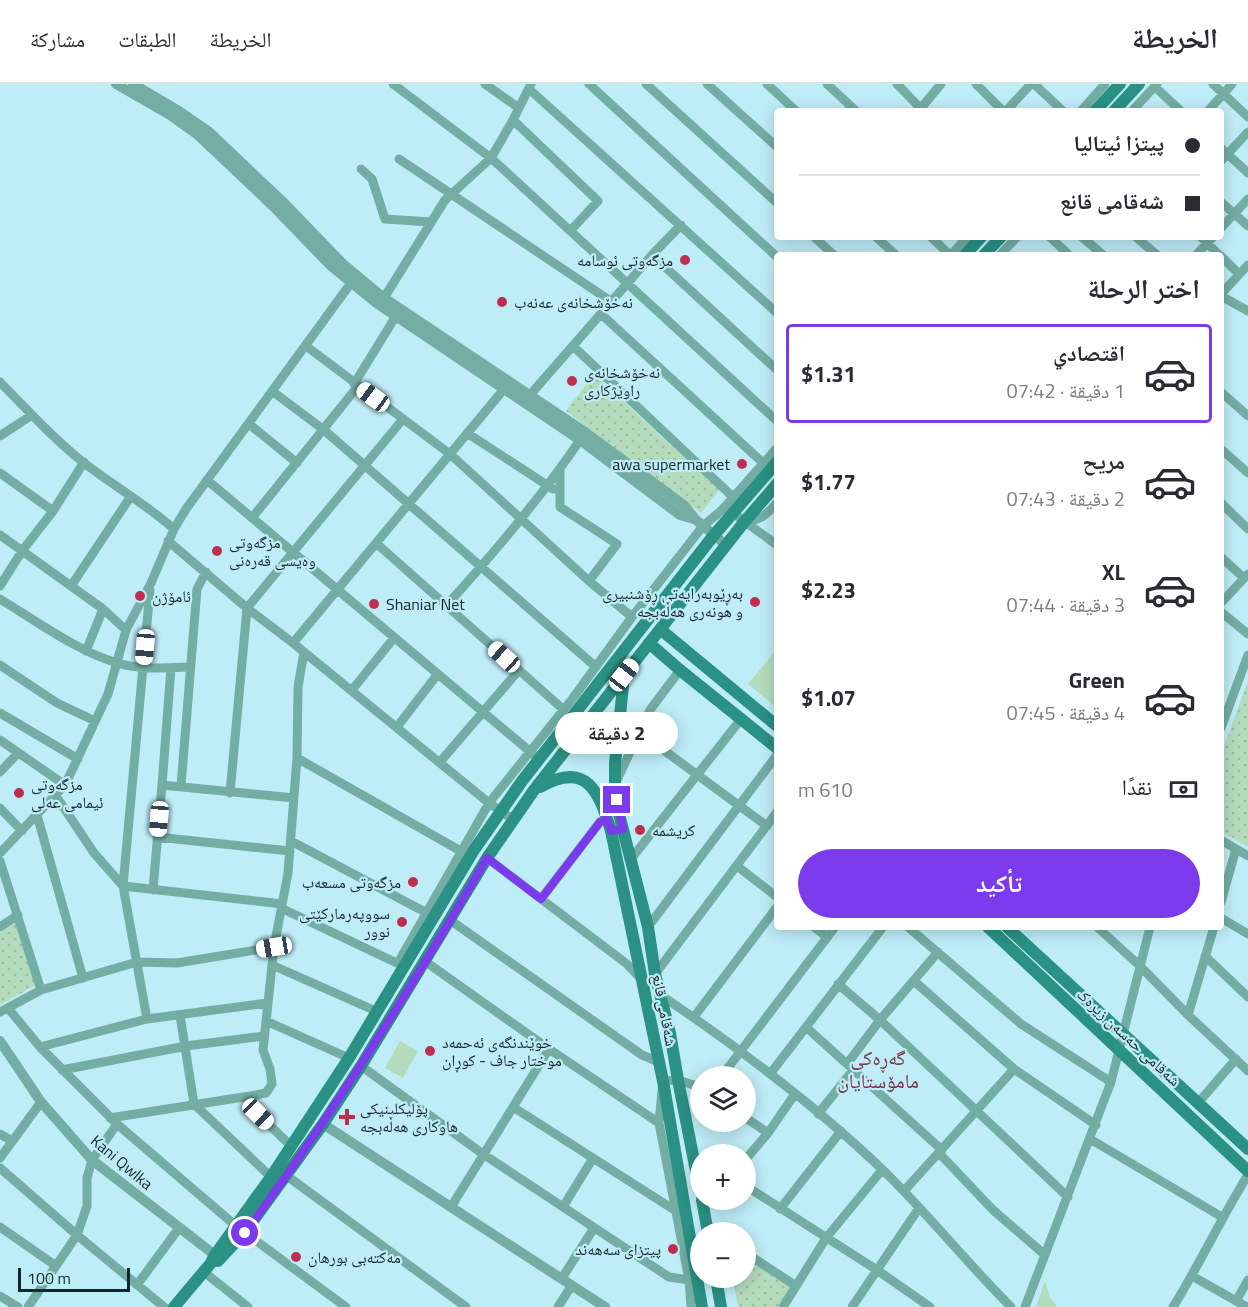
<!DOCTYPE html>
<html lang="ar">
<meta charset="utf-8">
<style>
:root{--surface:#fff;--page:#f2f2f3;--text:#2b2b33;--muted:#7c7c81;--line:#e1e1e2;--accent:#7c3aed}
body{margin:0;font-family:"Titillium Web","Noto Naskh Arabic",sans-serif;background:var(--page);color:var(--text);direction:rtl;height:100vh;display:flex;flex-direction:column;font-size:22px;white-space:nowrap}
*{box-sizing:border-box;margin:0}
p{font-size:20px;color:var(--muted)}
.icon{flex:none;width:33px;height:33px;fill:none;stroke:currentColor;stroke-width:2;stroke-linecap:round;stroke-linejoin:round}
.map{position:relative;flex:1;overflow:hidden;direction:ltr}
.side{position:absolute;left:774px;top:168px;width:450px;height:678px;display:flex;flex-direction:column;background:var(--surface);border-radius:6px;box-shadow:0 3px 15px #0003;direction:rtl}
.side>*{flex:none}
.guide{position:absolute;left:774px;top:24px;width:450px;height:132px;border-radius:6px;box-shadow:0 3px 15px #0003;direction:rtl;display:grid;align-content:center;height:132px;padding:0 24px;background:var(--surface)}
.controls{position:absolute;left:690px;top:982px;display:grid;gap:12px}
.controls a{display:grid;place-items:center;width:66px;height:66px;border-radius:50%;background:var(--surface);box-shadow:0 3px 15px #0003;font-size:30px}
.scale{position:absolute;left:18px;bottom:15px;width:112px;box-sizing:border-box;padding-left:6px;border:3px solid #15272b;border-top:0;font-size:16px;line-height:21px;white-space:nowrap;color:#15272b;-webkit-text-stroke:4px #beecf7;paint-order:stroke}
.end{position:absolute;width:27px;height:27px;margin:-14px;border:8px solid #7c3aed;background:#fff;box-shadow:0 0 0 3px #fff}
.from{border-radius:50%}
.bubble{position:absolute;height:42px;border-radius:21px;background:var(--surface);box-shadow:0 3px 15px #0003;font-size:20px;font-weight:700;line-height:42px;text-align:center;direction:rtl}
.car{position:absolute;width:18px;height:36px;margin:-18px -9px;border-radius:8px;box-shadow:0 0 4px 2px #0007;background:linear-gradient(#fff 24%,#345 0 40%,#fff 0 76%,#345 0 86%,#fff 0)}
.guide b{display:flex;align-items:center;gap:21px;height:57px;font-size:22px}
.guide b+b{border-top:2px solid var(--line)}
.guide i{width:15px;height:15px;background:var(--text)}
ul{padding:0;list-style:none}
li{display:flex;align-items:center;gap:18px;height:99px;margin:0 12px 9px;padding:0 12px;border:3px solid transparent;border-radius:6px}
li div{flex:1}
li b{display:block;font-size:22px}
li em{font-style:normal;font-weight:700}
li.on{border-color:var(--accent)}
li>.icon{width:54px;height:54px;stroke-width:1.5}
h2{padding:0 24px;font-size:27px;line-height:72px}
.pay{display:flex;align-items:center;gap:15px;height:66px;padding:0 24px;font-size:22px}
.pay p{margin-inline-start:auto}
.action{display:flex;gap:12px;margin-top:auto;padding:12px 24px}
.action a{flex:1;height:69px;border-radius:36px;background:var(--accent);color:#fff;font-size:24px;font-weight:700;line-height:69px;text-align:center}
header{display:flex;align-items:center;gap:36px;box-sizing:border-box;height:84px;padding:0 30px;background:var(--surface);border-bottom:2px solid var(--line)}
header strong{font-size:28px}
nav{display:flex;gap:33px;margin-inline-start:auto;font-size:21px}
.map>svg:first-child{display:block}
.green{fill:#b4dbbc}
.park{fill:url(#park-dots)}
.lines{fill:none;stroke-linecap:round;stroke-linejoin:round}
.minor{stroke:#73ada3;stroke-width:9}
.tertiary{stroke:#73ada3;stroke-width:10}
.secondary{stroke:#2a9184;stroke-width:12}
.route{stroke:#7c3aed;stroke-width:8}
.poi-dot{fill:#be2e51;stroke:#beecf7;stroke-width:2}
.labels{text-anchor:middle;stroke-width:4.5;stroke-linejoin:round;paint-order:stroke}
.poi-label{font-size:16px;fill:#15272b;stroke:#beecf7;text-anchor:start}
.street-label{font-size:16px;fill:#15272b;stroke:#beecf7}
.quarter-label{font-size:20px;fill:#79323e;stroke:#beecf7}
</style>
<header>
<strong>الخريطة</strong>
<nav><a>الخريطة</a><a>الطبقات</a><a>مشاركة</a></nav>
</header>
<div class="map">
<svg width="1248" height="1223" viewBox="0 0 1248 1223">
<defs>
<pattern id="park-dots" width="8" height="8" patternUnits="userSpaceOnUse" patternTransform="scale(1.5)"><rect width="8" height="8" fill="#b4dbbc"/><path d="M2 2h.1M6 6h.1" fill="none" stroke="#9abca2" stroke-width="1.8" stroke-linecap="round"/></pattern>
</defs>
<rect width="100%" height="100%" fill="#beecf7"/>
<path class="green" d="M777,565V619L775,622L748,600Z
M400,957L418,967L403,994L385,984Z
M1045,1197L1050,1214L1058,1223H1036Z"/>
<path class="park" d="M594,290L719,406L701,429L566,327Z
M1248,597V763L1221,747V670Z
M15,839L36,901L0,921V849Z
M746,1173L791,1203L778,1223H738L733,1194H746Z"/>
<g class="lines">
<path class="minor" d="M393,0L491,74L777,337
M485,0L519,24
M589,0L777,173
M646,0L777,119
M707,0L777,63
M767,0L796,27
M827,0L856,27
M897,0L923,27
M976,0L1003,27
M1034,0L1063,27
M1213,0L1248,33
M1155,3L1181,27
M529,5L777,229
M921,24L941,0
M1006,27L1031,0
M1081,27L1105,0
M1132,27L1157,0
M1208,27L1232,0
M513,36L598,117L571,146
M1221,64L1248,89
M399,75L612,218
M1221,77L1248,48
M361,85L372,95L385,135L431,138
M1221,118L1248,142
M1221,144L1248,115
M814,153L834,171
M876,153L896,171
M931,153L950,171
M1050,153L1069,171
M1082,153L1103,171
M1136,153L1157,171
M1201,153L1219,171
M652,171L777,286
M951,171L967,153
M1000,171L1017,153
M1196,171L1213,153
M1221,172L1239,190
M1221,210L1248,181
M1221,212L1248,227
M384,214L445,116L491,74L513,36L531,0
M601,230L763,379
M306,262L450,370L589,497L632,533
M573,262L733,413
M0,298C27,326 54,355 84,379C114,402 146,420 174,445
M354,300L396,232
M272,307L324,346L596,583
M1221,308L1248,332
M530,311L652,171L681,141
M249,340L297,379
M467,349L553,405
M0,352L32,331
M1221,365L1248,389
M560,385V423L617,460L589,497
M0,389L53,427
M207,396L533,670
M1221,419L1248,445
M733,429L777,461
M252,434L358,302
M745,437C760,437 767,430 777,419
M0,451L103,525L126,546
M168,457L247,524L293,559L489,719L514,736
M376,459L564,626
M1221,473L1244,494
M0,502L22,467L53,427L84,378
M71,502L131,412
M0,515C36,537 77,567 117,579C141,586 166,584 190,583
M1221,519L1248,490
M446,522C494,469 540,415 580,356
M1221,528L1248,550
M293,559L504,305
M86,567L103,525
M0,581L57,619L95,637
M352,606L394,554
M0,629L78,675
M397,643L437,591
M1221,644L1248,571
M639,648L767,742
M0,656L65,701
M297,674L466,770
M440,678L519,586
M0,688L18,669
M616,698L650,626L680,586
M162,701L171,584
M181,702L197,505L206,488
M230,709L247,524L403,335
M56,712L94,769L123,802L282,820
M0,724L22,747
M37,731L83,894
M157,753L290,767
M1221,756L1248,772
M291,757L425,828
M0,769L65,701L108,610L126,546L151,499L174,445L186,425L351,199
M487,774L627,880L642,896
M631,775L741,635
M0,777L41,906
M737,782L777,813
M153,806L162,701L294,714
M541,815L600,738L607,735
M1221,818L1236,765
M281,824L401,881
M1221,834L1248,850
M450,836L642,971L659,978
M0,843L18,831
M648,843L777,671
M814,843L827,853
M908,843L1021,940L1111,998
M1097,843L1139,881L1188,931L1248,987
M1205,872L1248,913
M426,878L549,965L659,1039
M398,879L489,719L573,614L632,533L703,442L722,426L777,364
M272,881L378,928
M655,890L777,728
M914,897L1014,985L1096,1041
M838,900L880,936L1068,1113
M659,910C738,963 815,1021 884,1087C928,1130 967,1179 1011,1223
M8,924L40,963L117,1040L236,1142L346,1223
M0,928L41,906L137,878L177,879L274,863
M180,931L194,1020L271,1093
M1188,931L1214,843
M694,933L777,823
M147,935L123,802L150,506
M266,937L349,974
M806,943L942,1066
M40,963L147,935L267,919
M847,980L880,936L938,868
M361,982L483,1070L669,1193L689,1196
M62,986L186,962L264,952
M770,990L883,843
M721,993L835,843
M250,1012L258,1030L291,1062
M1198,1019L1236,975
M513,1023L676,1127
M818,1030L853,986
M110,1034L250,1012L266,1009L272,1000L270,985L263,966L274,863L288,789L297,674L298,603L304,568
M746,1034L768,1049
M0,1050L12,1057
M1090,1055L1222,1133
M939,1069L993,1126L1045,1171
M0,1074L41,1018
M746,1075L768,1049L795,1010
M0,1084L77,1151L164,1223
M287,1092L466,1223
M746,1102L877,1186L930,1223
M904,1107L1014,985
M451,1123L549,965
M563,1123L593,1074
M780,1125L841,1047
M0,1143L56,1182
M746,1169L796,1202
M204,1188L248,1223
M1192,1192L1247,1223
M562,1194L594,1144
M137,1201L179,1144
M0,1212L18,1223
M1236,1217L1248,1196
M28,1223L77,1151L87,1122V1094L92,1076L117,1040
M558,1223L572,1201
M691,1223L689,1196L659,1039L663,997L678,996L700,1003
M783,1223L826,1154L882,1086
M852,1223L919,1124
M1025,1223L1111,998L1150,843
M1173,1223C1200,1180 1221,1134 1248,1091"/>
<path class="tertiary" d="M116,0L170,31L198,51L274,123L331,182L375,218L580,356L680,431L694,435
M133,0L179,27L208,47L285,120L342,179L384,214L585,348L685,422L695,435L726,461
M0,957L41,1018L92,1076L220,1175
M323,1040L605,1223"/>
<path class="secondary" d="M1095,27L1120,0
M1114,27L1139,0
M965,171L981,153
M984,171L1001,153
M660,545L777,642
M649,559L680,586L777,664
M624,593L615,679V701L619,730L648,843L655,890L670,949L678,996L700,1107
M540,703C587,676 599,708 611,747L663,997L702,1223
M988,843L1248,1087
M1007,843L1248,1065
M702,1116L708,1149
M218,1177L245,1148L323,1040L361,982L487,774L534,706L745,437L777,400
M716,1194L721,1223
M174,1223L211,1179L215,1171L271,1093L349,974L474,766L522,697L714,451L777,378"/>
</g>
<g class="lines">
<path class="route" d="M245,1149C334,1029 412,903 487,774L541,815L600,738L607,735L611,747L623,745L617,716"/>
</g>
<g class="poi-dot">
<circle cx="685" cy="176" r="6"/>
<circle cx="502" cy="218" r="6"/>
<circle cx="572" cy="297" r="6"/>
<circle cx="742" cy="380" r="6"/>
<circle cx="217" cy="467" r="6"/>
<circle cx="140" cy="512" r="6"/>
<circle cx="755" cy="518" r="6"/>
<circle cx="374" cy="520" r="6"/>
<circle cx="19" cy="709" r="6"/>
<circle cx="640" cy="746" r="6"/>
<circle cx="413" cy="798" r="6"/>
<circle cx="402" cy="838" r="6"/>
<circle cx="430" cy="967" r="6"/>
<path d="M344 1024h6v6h6v6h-6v6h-6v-6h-6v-6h6z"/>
<circle cx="673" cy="1165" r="6"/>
<circle cx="296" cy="1173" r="6"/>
</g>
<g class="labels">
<g class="poi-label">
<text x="673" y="182" text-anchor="end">مزگەوتی ئوسامە</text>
<text x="514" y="224">نەخۆشخانەی عەنەب</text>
<text x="584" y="294">نەخۆشخانەی<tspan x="584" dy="18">راوێژکاری</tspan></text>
<text x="730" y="386" text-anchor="end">awa supermarket</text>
<text x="229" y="464">مزگەوتی<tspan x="229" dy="18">وەیسی قەرەنی</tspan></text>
<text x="743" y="515" text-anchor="end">بەڕێوبەرایەتی ڕۆشنبیری<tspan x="743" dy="18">و هونەری هەڵەبجە</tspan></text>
<text x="152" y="518">ئامۆژن</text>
<text x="386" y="526">Shaniar Net</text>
<text x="31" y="706">مزگەوتی<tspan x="31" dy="18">ئیمامی عەلی</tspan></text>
<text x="652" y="752">کریشمە</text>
<text x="401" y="804" text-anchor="end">مزگەوتی مسعەب</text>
<text x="390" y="835" text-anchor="end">سووپەرمارکێتی<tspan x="390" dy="18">نوور</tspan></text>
<text x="442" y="964">خوێندنگەی ئەحمەد<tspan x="442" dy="18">موختار جاف - کوڕان</tspan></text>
<text x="360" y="1030">پۆلیکلینیکی<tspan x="360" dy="18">هاوکاری هەڵەبجە</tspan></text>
<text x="661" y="1171" text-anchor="end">پیتزای سەهەند</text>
<text x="308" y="1179">مەکتەبی بورهان</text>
</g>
<g class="street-label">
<text transform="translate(665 926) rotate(79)" y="6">شەقامی قانع</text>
<text transform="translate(1129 953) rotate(43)" y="6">شەقامی حەسەن زیرەک</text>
<text transform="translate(122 1078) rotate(40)" y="6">Kani Qwlka</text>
</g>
<g class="quarter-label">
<text x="878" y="981">گەڕەکی<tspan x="878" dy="23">مامۆستایان</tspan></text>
</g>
</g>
</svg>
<div class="controls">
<a><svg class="icon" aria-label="layers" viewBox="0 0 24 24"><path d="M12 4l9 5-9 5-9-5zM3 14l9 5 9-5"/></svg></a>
<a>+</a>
<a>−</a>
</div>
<div class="scale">100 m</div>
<i class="end from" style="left:245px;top:1149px"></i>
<i class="end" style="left:617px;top:716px"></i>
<div class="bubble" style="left:555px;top:628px;width:123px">2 دقيقة</div>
<i class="car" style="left:373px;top:313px;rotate:306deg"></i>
<i class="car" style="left:145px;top:563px;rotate:185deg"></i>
<i class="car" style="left:504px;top:573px;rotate:312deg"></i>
<i class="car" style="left:624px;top:591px;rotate:38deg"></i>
<i class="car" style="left:159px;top:735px;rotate:185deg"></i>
<i class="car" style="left:274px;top:863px;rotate:261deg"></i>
<i class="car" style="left:258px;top:1030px;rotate:134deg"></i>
<div class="guide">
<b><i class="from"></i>پیتزا ئیتالیا</b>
<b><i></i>شەقامی قانع</b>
</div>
<section class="side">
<h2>اختر الرحلة</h2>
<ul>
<li class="on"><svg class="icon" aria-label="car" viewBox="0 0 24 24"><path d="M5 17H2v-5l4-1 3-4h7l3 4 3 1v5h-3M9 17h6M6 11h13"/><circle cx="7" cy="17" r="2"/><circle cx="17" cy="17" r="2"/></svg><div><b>اقتصادي</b><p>1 دقيقة · 07:42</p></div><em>$1.31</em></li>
<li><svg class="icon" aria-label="car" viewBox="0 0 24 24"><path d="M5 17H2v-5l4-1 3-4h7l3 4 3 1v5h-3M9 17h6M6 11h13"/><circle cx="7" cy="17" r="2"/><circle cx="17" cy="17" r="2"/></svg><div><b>مريح</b><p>2 دقيقة · 07:43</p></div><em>$1.77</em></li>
<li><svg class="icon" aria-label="car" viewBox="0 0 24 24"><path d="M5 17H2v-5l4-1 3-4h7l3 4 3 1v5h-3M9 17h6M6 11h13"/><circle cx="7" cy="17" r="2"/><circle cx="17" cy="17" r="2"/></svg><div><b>XL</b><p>3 دقيقة · 07:44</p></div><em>$2.23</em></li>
<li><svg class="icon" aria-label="car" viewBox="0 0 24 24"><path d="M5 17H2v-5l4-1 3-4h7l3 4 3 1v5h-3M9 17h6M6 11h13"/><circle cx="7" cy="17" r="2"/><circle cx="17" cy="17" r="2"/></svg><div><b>Green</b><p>4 دقيقة · 07:45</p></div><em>$1.07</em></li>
</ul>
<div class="pay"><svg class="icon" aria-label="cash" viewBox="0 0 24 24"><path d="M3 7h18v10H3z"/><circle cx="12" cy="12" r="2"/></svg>نقدًا<p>610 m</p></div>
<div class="action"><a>تأكيد</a></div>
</section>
</div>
